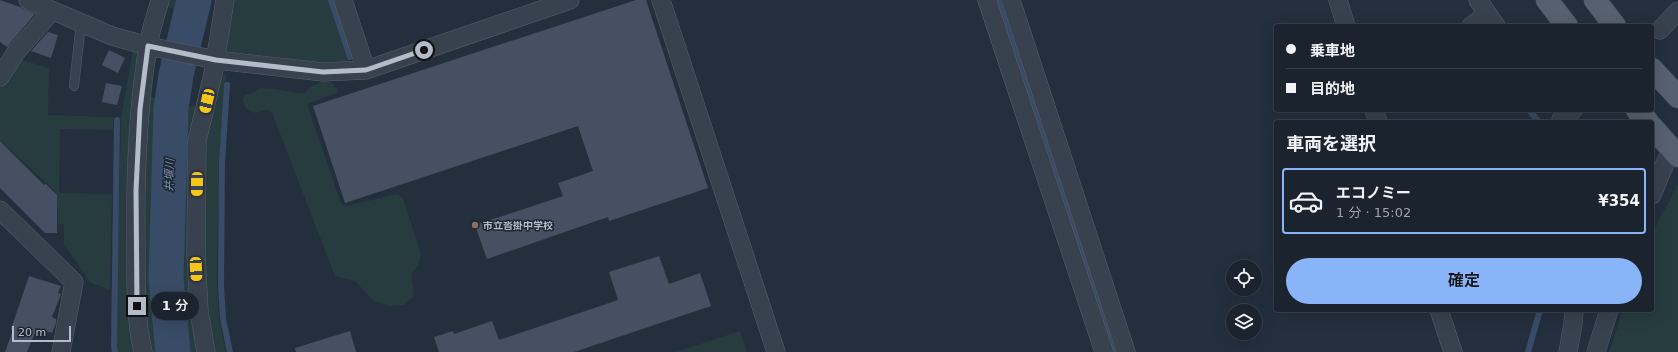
<!DOCTYPE html>
<html lang="ja">
<meta charset="utf-8">
<style>
:root{--surface:#1b232e;--page:#242b36;--text:#f1f3f6;--muted:#a0a4aa;--line:#39404a;--accent:#8ab4f8}
body{margin:0;font-family:"DejaVu Sans","Noto Sans JP",sans-serif;background:var(--page);color:var(--text);height:100vh;display:flex;flex-direction:column;font-size:15px;white-space:nowrap}
*{box-sizing:border-box;margin:0}
p{font-size:13px;color:var(--muted)}
.icon{flex:none;width:22px;height:22px;fill:none;stroke:currentColor;stroke-width:2;stroke-linecap:round;stroke-linejoin:round}
.map{position:relative;flex:1;overflow:hidden}
.sheet{position:absolute;left:1274px;top:120px;width:380px;height:192px;display:flex;flex-direction:column;background:var(--surface);border-radius:4px;box-shadow:0 4px 16px #0002,0 0 0 1px var(--line)}
.sheet>*{flex:none}
.banner{position:absolute;left:1274px;top:24px;width:380px;height:88px;border-radius:4px;box-shadow:0 4px 16px #0002,0 0 0 1px var(--line);display:grid;align-content:center;height:88px;padding:0 12px;background:var(--surface)}
.controls{position:absolute;left:1226px;top:260px;display:grid;gap:8px}
.controls a{display:grid;place-items:center;width:36px;height:36px;border-radius:50%;background:var(--surface);box-shadow:0 4px 16px #0002,0 0 0 1px var(--line);font-size:20px}
.scale{position:absolute;left:12px;bottom:10px;width:59px;box-sizing:border-box;padding-left:4px;border:2px solid #b4bcc9;border-top:0;font-size:11px;line-height:14px;white-space:nowrap;color:#b4bcc9;-webkit-text-stroke:3px #1d2633;paint-order:stroke}
.end{position:absolute;width:18px;height:18px;margin:-9px;border:5px solid #b4bcc9;background:#111;box-shadow:0 0 0 2px #111}
.from{border-radius:50%}
.bubble{position:absolute;height:28px;border-radius:14px;background:var(--surface);box-shadow:0 4px 16px #0002,0 0 0 1px var(--line);font-size:13px;font-weight:600;line-height:28px;text-align:center}
.car{position:absolute;width:12px;height:24px;margin:-12px -6px;border-radius:5px;box-shadow:0 0 3px 1px #0007;background:linear-gradient(#f5c518 24%,#345 0 40%,#f5c518 0 76%,#345 0 86%,#f5c518 0)}
.banner b{display:flex;align-items:center;gap:14px;height:38px;font-size:15px}
.banner b+b{border-top:1px solid var(--line)}
.banner i{width:10px;height:10px;background:var(--text)}
ul{padding:0;list-style:none}
li{display:flex;align-items:center;gap:12px;height:66px;margin:0 8px 6px;padding:0 4px;border:2px solid transparent;border-radius:4px}
li div{flex:1}
li b{display:block;font-size:15px}
li em{font-style:normal;font-weight:600}
li.active{border-color:var(--accent)}
li>.icon{width:36px;height:36px;stroke-width:1.5}
h2{padding:0 12px;font-size:18px;line-height:48px}
.action{display:flex;gap:8px;margin-top:auto;padding:8px 12px}
.action a{flex:1;height:46px;border-radius:24px;background:var(--accent);color:#111;font-size:16px;font-weight:600;line-height:46px;text-align:center}
.map>svg:first-child{display:block}
.green{fill:#263c3f}
.lines{fill:none;stroke-linecap:round;stroke-linejoin:round}
.stream{stroke:#394c67;stroke-width:6}
.river{stroke:#394c67;stroke-width:35}
.building{fill:#455162}
.service-casing{stroke:#565f6c;stroke-width:10}
.minor-casing{stroke:#565f6c;stroke-width:19}
.primary-casing{stroke:#414a57;stroke-width:23}
.service{stroke:#38414e;stroke-width:9}
.minor{stroke:#38414e;stroke-width:18}
.primary{stroke:#56606e;stroke-width:22}
.route{stroke:#b4bcc9;stroke-width:5}
.education-dot{fill:#8d6e63;stroke:#1d2633;stroke-width:1.5}
.labels{text-anchor:middle;stroke-width:3;stroke-linejoin:round;paint-order:stroke}
.poi-label{font-size:10px;font-weight:bold;fill:#b4bcc9;stroke:#1d2633;text-anchor:start}
.water-label{font-size:11px;font-style:italic;fill:#7c92b1;stroke:#1d2633}
</style>
<div class="map">
<svg width="1678" height="352" viewBox="0 0 1678 352">
<rect width="100%" height="100%" fill="#242f3e"/>
<path class="green" d="M166,0H188L182,11L164,6Z
M233,0H328L350,66L224,51Z
M133,50L139,51V352H118L116,345L121,118Z
M19,59L49,68L48,115L113,117V130L60,129L59,193L112,194L110,290L91,283L64,244V224H58V211L55,191L0,140V87Z
M219,75H226L219,161L217,284L219,320L226,352H210L203,313L202,142Z
M322,82H331L338,90L337,93L309,103L308,107L341,203L346,206L397,194L403,198L421,254L418,265L411,274L414,295L405,305L390,306L374,301L355,281L335,276L272,113L267,110L255,113L246,108L242,100L245,95L255,92L261,88C276,88 290,93 305,93L311,86Z
M148,96L163,100L165,107L160,158L159,283L165,352H147L140,287Z
M200,105V352H180C173,310 174,269 174,227C175,187 177,148 181,108Z
M1678,184V352H1609L1623,310H1652V234Z
M740,331L747,352H676Z"/>
<g class="lines">
<path class="stream" d="M331,0L350,57
M998,0L1114,352
M227,85L222,162L221,286L223,319L230,352
M1529,110L1539,122
M115,352L114,345L117,120
M1528,352L1540,310"/>
<path class="river" d="M173,352L166,279L171,108L176,75L194,0"/>
</g>
<path class="building" d="M0,0L20,7L35,14L7,47L0,42Z
M636,0H646L708,188L609,221L608,217L487,259L475,225L563,196L558,183L593,171L578,126L345,203L313,106Z
M48,32L58,35L51,58L31,51Z
M109,50L125,58L118,73L102,65Z
M106,83L122,86L117,105L102,102Z
M0,141L44,185L46,184L57,195V233H45L0,188Z
M659,256L669,284L700,273L711,306L574,352H439L434,337L453,331L454,334L492,321L499,340L618,300L609,272Z
M29,276L61,286L58,293L61,294L52,317L56,319V323L52,333L37,328L27,352H5L13,330L11,329Z
M350,331L356,352H296L295,348Z"/>
<g class="lines">
<g class="service-casing">
<path id="service" d="M74,86L81,23"/>
</g>
<g class="minor-casing">
<path id="minor" d="M28,0L112,36L148,46L216,60L323,72L366,70L570,0
M343,0L366,70
M661,0L776,352
M987,0L1104,352
M1011,0L1126,352
M1338,0L1346,26
M1478,0L1496,26
M1471,26L1487,14
M1660,30L1678,11
M0,77L16,52L52,11
M1374,110L1378,122
M1563,122L1561,119L1573,110
M1652,195L1671,149
M0,210L74,282L61,352
M1439,310L1453,352
M143,352C135,318 136,281 136,246C135,180 137,112 148,47C150,31 156,15 160,0
M206,352L199,311L196,255L197,141L213,74L225,0
M1568,352L1573,324L1574,310
M1596,352L1609,310"/>
</g>
<g class="primary-casing">
<path id="primary" d="M1547,0L1567,26
M1595,0L1615,26
M1652,69L1678,97
M1637,110L1648,122
M1652,127L1678,156"/>
</g>
<use href="#service" class="service"/>
<use href="#minor" class="minor"/>
<use href="#primary" class="primary"/>
</g>
<g class="lines">
<path class="route" d="M137,306L136,190L140,109L148,46L216,60L323,72L366,70L424,50"/>
</g>
<circle class="education-dot" cx="475" cy="225" r="4"/>
<g class="labels">
<g class="poi-label">
<text x="483" y="229">市立沓掛中学校</text>
</g>
<g class="water-label">
<text transform="translate(169 175) rotate(-88)" y="4">井堰川</text>
</g>
</g>
</svg>
<div class="controls">
<a><svg class="icon" aria-label="locate" viewBox="0 0 24 24"><circle cx="12" cy="12" r="6"/><path d="M12 2v4M12 18v4M2 12h4M18 12h4"/></svg></a>
<a><svg class="icon" aria-label="layers" viewBox="0 0 24 24"><path d="M12 4l9 5-9 5-9-5zM3 14l9 5 9-5"/></svg></a>
</div>
<div class="scale">20 m</div>
<i class="end from" style="left:424px;top:50px"></i>
<i class="end" style="left:137px;top:306px"></i>
<div class="bubble" style="left:151px;top:292px;width:48px">1 分</div>
<i class="car" style="left:207px;top:101px;rotate:193deg"></i>
<i class="car" style="left:197px;top:184px;rotate:181deg"></i>
<i class="car" style="left:196px;top:269px;rotate:177deg"></i>
<div class="banner">
<b><i class="from"></i>乗車地</b>
<b><i></i>目的地</b>
</div>
<section class="sheet">
<h2>車両を選択</h2>
<ul>
<li class="active"><svg class="icon" aria-label="car" viewBox="0 0 24 24"><path d="M5 17H2v-5l4-1 3-4h7l3 4 3 1v5h-3M9 17h6M6 11h13"/><circle cx="7" cy="17" r="2"/><circle cx="17" cy="17" r="2"/></svg><div><b>エコノミー</b><p>1 分 · 15:02</p></div><em>¥354</em></li>
</ul>
<div class="action"><a>確定</a></div>
</section>
</div>
